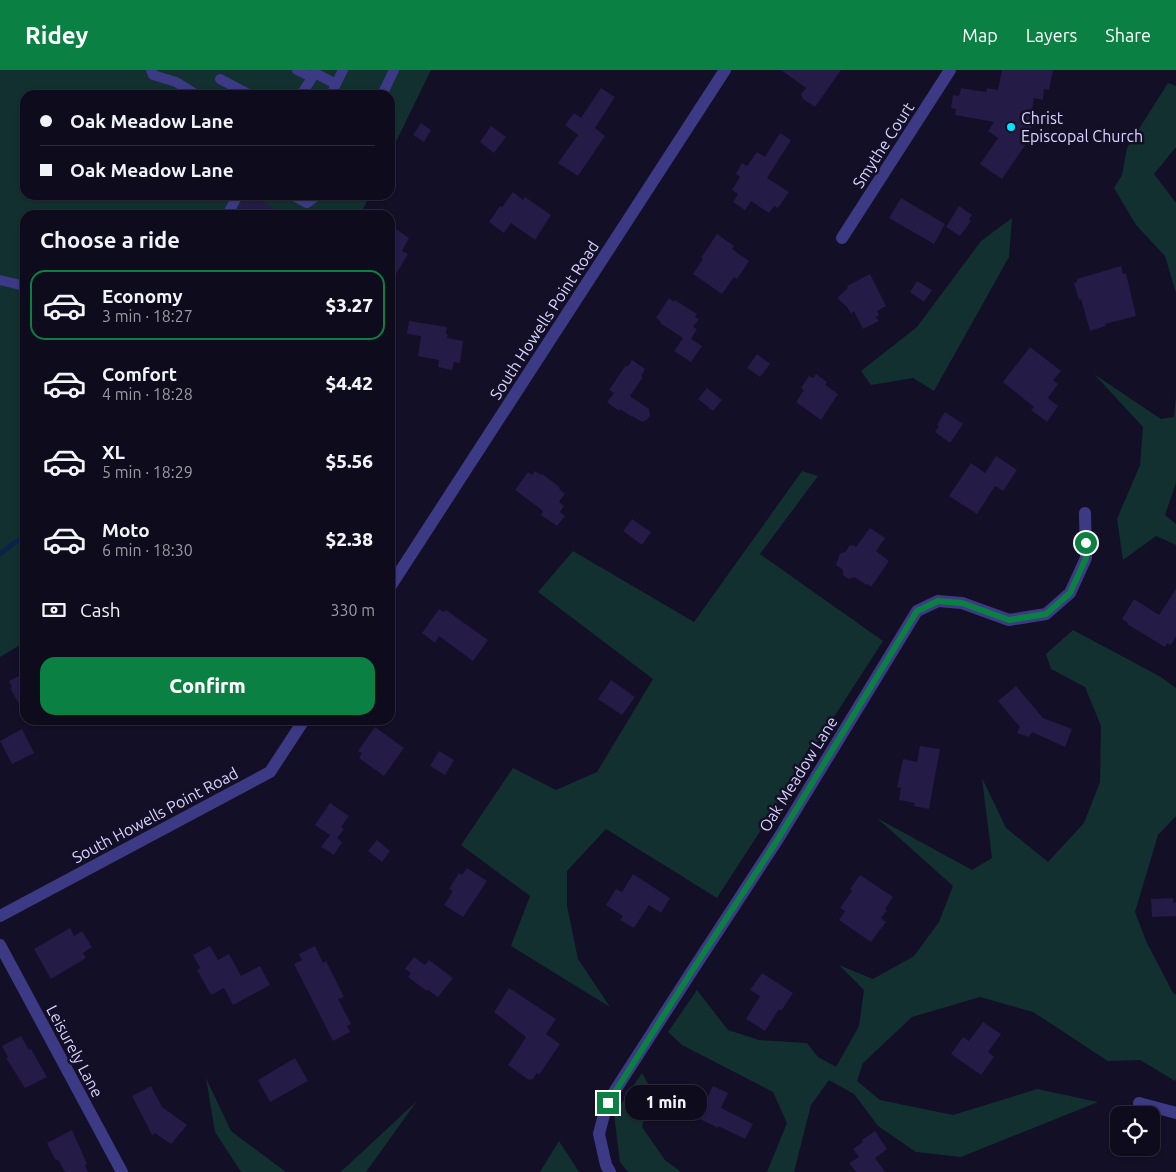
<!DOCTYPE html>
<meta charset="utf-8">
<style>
:root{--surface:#0e0b1c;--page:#1c1929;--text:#f1f3f6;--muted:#9b9ba3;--line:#2e2b3b;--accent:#0b8043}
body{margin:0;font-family:Ubuntu,sans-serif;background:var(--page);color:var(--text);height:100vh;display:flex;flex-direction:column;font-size:19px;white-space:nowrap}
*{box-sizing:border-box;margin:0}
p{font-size:16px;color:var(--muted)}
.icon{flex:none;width:28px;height:28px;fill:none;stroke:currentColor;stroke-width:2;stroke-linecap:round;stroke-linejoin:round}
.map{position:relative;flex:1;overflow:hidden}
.panel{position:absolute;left:20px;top:140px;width:375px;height:515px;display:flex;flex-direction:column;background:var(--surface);border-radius:15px;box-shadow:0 1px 4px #0004,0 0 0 1px var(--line)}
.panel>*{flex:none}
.top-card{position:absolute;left:20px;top:20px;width:375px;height:110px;border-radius:15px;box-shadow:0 1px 4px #0004,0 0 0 1px var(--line);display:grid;align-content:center;height:110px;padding:0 20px;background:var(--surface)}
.fabs{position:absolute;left:1110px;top:1036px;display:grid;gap:10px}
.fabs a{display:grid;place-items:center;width:50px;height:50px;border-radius:10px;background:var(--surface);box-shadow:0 1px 4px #0004,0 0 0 1px var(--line);font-size:25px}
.end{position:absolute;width:22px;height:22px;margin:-11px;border:6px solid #0b8043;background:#fff;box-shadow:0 0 0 2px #fff}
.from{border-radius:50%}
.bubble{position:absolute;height:35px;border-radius:15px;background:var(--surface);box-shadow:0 1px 4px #0004,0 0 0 1px var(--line);font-size:16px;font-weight:800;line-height:35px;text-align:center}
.top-card b{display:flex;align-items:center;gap:18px;height:48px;font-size:19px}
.top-card b+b{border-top:1px solid var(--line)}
.top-card i{width:12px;height:12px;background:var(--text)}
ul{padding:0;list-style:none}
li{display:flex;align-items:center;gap:15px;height:70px;margin:0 10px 8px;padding:0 10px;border:2px solid transparent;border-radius:15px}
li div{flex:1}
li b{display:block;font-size:19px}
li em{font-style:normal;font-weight:800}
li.on{border-color:var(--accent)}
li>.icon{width:45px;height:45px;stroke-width:1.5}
h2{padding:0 20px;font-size:22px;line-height:60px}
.pay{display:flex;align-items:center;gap:12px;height:55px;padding:0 20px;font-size:19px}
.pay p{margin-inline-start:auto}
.primary-button{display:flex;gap:10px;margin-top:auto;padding:10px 20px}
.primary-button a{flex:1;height:58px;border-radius:15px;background:var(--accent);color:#fff;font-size:20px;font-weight:800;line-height:58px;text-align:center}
header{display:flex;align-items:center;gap:30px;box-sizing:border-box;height:70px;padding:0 25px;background:var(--accent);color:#fff}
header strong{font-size:24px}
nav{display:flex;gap:28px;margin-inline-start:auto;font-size:18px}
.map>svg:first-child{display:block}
.green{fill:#12302f}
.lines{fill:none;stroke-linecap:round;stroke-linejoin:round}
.stream{stroke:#0c2248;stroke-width:5}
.building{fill:#241b47}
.service{stroke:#3d3a85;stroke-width:10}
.minor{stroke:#3d3a85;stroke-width:12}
.route{stroke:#0b8043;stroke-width:6}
.poi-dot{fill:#00e5ff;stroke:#130f26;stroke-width:2}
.labels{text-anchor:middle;stroke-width:5;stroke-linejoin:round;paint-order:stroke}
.poi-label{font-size:16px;fill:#d9d4ff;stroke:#130f26;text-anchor:start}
.street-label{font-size:16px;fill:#d9d4ff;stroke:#130f26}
</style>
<header>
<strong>Ridey</strong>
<nav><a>Map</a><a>Layers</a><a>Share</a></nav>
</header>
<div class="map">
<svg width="1176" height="1102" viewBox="0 0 1176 1102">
<rect width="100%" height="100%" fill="#130f26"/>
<path class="green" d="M0,0H431L390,84V25H25V125H370L360,145H25V572L0,587Z
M1168,13L1176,16V77L1154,104L1176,133V223L1165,186L1136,155L1114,118L1122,105L1127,78Z
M1012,148L1009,187L934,321L913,308L871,315L861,301L917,257L981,171Z
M1094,304L1161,349L1174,347L1176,326V413L1165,445L1176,454V475L1156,466L1123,490L1117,449L1140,395L1143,357Z
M802,401L818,406L760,484L883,571L717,828L606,759L567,801V836L578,889L610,937L511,876L530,826L461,775L513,698L556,720L597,702L653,609L538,522L573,481L694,552Z
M1073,560L1161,607L1176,618V746L1158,765L1135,842L1146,871L1173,923L1176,925V1009L1175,1011L1140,990L1108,991L1033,942L980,927L912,947L863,993L857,1011L880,1030L953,1045L1037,1019L1098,1032L961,1087L916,1082L878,1056L854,1024L829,1010L811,1035L794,1102H767L787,1053L773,1022L682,975L668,962L697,920L728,960L759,970L807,973L818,987L836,997L859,956L864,920L839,895L873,909L914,886L939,852L953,816L877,748L972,800L992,788L982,708L1006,758L1048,792L1084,753L1100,712L1101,656L1085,617L1051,599L1046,584Z
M642,1003L651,1019L642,1057L665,1090L681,1102H628L620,1092L614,1044Z
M206,1008L231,1061L286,1102H241L215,1062Z
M417,1031L366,1102H340L346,1097Z
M559,1071L579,1102H540Z"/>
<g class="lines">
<path class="stream" d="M0,484L25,465"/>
</g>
<path class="building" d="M781,0H841L815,37L803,29L801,24L806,18Z
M1002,0H1053L1049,20L1044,19L1043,30L1034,28L1030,53H1032L1030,68L1002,109L980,94L998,68L988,61L994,52L955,45L956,39L951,38L953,25L959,26L961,18L986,22L987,18L998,20Z
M601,18L615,27L595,58L605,66L578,106L558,93L578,65L565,55L574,43L581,48Z
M421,53L431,60L424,72L413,65Z
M491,56L506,67L494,83L480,72Z
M780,63L791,70L767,108L789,122L778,138L774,136L769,143L751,131L745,140L733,132L738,124L732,120L740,107L736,104L742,93L747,96L757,82L765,87Z
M513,122L523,130L525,127L551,145L535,170L511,153L504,163L489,152L500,136L502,137Z
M245,125H251L284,145H235Z
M901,128L945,154L934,174L889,148Z
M959,136L972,145L969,150L971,151L960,166L946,157Z
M396,159L409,168L402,181L408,184L390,214V169Z
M717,164L734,176L732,179L749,191L737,209L734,207L722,224L693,204L703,189L701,188Z
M1121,196L1123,204L1126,203L1136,246L1105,254L1106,256L1090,261L1081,229L1079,230L1074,213L1077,212V209Z
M870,204L886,236L877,241L879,245L876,247L879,251L863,259L854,241L851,244L847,237L837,228L848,218L847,216Z
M917,211L932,220L924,232L910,222Z
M669,228L674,232L675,230L697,244L695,247L699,249L693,257L697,259L691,269L702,276L691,292L674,281L683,268L660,253L661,252L656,248Z
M409,251L447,257L446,264H448L447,268L463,271L460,293L454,292L452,300L438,297L439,290L418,286L421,266L407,264Z
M1030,277L1061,301L1053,310L1058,314L1048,328L1058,336L1047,352L1031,340L1034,337L1003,312Z
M757,284L770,294L760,307L747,298Z
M632,290L645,299L641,306L643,307L630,326L649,339L650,346L646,350L642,352L632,346V347L620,339L619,341L607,332L614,323L609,320L626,295L627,297Z
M816,304L827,312L825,315L838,324L821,350L796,332L804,320L801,318L809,306L813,308Z
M707,318L722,330L713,341L698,329Z
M945,342L963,354L950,373L935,362L939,356L937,355Z
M996,386L1017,400L1003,421L995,416L977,444L949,426L971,393L985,403Z
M535,401L541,405L542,404L557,415L560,418L559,419L565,424L559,432L564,436L560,442L565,446L557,456L541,445L543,441L515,420L528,402L532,405Z
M632,449L651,462L642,475L623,461Z
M870,458L885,468L876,481L889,491L871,517L868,514L867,515L854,507L849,509L843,505V500L836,495L839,486L841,483L845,482L850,475L852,476L853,475L856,477Z
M1176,519V566L1171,575L1167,573L1165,577L1127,554L1128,553L1122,549L1134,529L1159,545Z
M439,539L444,542L446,540L488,570L473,591L439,566L435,573L422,563Z
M25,603V645L10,618L12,617L9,611Z
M611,610L635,627L622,645L598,629Z
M1016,616L1043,648L1072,659L1065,677L1032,662L1029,667L1017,663L1020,657L998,631Z
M375,657L404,678L384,706L359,688L362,683L358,681Z
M22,659L34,683L12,694L0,671Z
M920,676L940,679L929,739L914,736L915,733L899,730L901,718L897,717L903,689L917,692Z
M439,681L454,690L445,705L430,696Z
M330,733L349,746L341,757L344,759L337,768L342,772L334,785L321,777L330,765L315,755Z
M377,770L390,781L382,792L368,781Z
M467,798L487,811L463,847L444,835L453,821L449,819L459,803L462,805Z
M633,804L670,828L661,843L649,835L634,858L620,850L623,846L606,835L616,819L622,822Z
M860,805L893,827L885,839L887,840L881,848L886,852L871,872L839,850L845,841L840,838L852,821L850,819Z
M1173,828V833L1176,832V846L1152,847L1151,829Z
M70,858L74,866L82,861L92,877L83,883L86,888L51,909L34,879Z
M210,876L218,890L229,884L241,906L260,896L270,915L233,935L224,918L211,925L197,900L200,898L193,885Z
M315,876L323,893L326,891L344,927L338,929L351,954L347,956L350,962L333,971L294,894L302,890L299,884Z
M414,887L425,895L429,890L453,908L438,927L428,920L427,921L424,919L408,907L411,903L405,899Z
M762,903L793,923L781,941L779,939L765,961L746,949L760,926L750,920Z
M509,918L556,949L546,964L560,974L539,1005L537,1003L532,1010L530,1009L529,1010L508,995L526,967L494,942Z
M983,952L1001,964L988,982L994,987L981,1005L951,984L963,967L969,971Z
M21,966L29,980L31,979L47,1007L25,1018L6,988L8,987L2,976Z
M295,988L308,1011L270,1032L258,1010Z
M151,1016L162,1037L187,1055L171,1074L155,1063L152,1065L132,1026Z
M713,1016L728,1023L721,1038L753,1054L745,1069L718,1056V1058L700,1049L705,1039L702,1038Z
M72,1060L87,1094L85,1095L88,1102H65L59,1091L55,1089L47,1073Z
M875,1061L887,1079L875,1088L885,1102H856L849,1093L859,1087L853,1079L863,1072L862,1070Z"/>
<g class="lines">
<path class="service" d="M151,0L153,5L176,12L197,25
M297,0L312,7
M220,9L250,25
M301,25L315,3L336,14L343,0
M331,25L336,14
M382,25L394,0
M292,125L307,133L318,125
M227,145L238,125
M0,210L25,216"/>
<path class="minor" d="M842,168L950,0
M390,517L725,0
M0,846L270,702L304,650
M0,875L122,1102
M1139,1033L1176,1043
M610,1102L606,1095L599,1064L607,1033L690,904L778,769L917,541L938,531L962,533L1009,550L1046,544L1070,523L1086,488L1085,443"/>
</g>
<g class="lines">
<path class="route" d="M608,1033L690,904L778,769L917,541L938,531L962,533L1009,550L1046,544L1070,523L1086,488V473"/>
</g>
<circle class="poi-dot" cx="1011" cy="57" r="5"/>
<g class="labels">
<g class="poi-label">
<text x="1021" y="54">Christ<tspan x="1021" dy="18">Episcopal Church</tspan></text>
</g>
<g class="street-label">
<text transform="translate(883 75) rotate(-57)" y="6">Smythe Court</text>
<text transform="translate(544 250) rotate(-57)" y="6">South Howells Point Road</text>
<text transform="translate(798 704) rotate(-58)" y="6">Oak Meadow Lane</text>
<text transform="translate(155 745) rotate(-28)" y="6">South Howells Point Road</text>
<text transform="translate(75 981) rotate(62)" y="6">Leisurely Lane</text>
</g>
</g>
</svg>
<div class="fabs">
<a><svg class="icon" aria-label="locate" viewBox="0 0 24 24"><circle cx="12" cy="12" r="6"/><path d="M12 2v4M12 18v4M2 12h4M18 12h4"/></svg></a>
</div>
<i class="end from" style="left:1086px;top:473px"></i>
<i class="end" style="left:608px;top:1033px"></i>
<div class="bubble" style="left:625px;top:1015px;width:82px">1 min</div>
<div class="top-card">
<b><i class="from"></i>Oak Meadow Lane</b>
<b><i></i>Oak Meadow Lane</b>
</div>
<section class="panel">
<h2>Choose a ride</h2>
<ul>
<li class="on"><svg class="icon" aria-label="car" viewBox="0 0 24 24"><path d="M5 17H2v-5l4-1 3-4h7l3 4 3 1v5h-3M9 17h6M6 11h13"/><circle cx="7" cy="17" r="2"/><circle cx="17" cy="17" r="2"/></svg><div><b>Economy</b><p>3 min · 18:27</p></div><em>$3.27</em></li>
<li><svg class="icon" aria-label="car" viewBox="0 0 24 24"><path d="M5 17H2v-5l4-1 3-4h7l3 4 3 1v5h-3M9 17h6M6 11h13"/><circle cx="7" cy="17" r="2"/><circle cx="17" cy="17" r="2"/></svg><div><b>Comfort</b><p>4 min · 18:28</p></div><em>$4.42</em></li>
<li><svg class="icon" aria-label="car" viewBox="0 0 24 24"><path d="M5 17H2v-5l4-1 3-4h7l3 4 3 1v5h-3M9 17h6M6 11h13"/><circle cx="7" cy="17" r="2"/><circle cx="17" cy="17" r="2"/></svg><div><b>XL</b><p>5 min · 18:29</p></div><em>$5.56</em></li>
<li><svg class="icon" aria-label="car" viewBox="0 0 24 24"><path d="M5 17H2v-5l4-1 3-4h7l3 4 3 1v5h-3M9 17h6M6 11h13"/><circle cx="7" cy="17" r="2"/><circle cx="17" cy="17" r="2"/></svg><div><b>Moto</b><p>6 min · 18:30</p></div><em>$2.38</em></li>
</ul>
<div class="pay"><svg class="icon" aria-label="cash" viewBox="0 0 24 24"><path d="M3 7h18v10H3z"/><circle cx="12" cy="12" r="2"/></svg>Cash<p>330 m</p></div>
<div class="primary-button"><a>Confirm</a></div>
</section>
</div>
